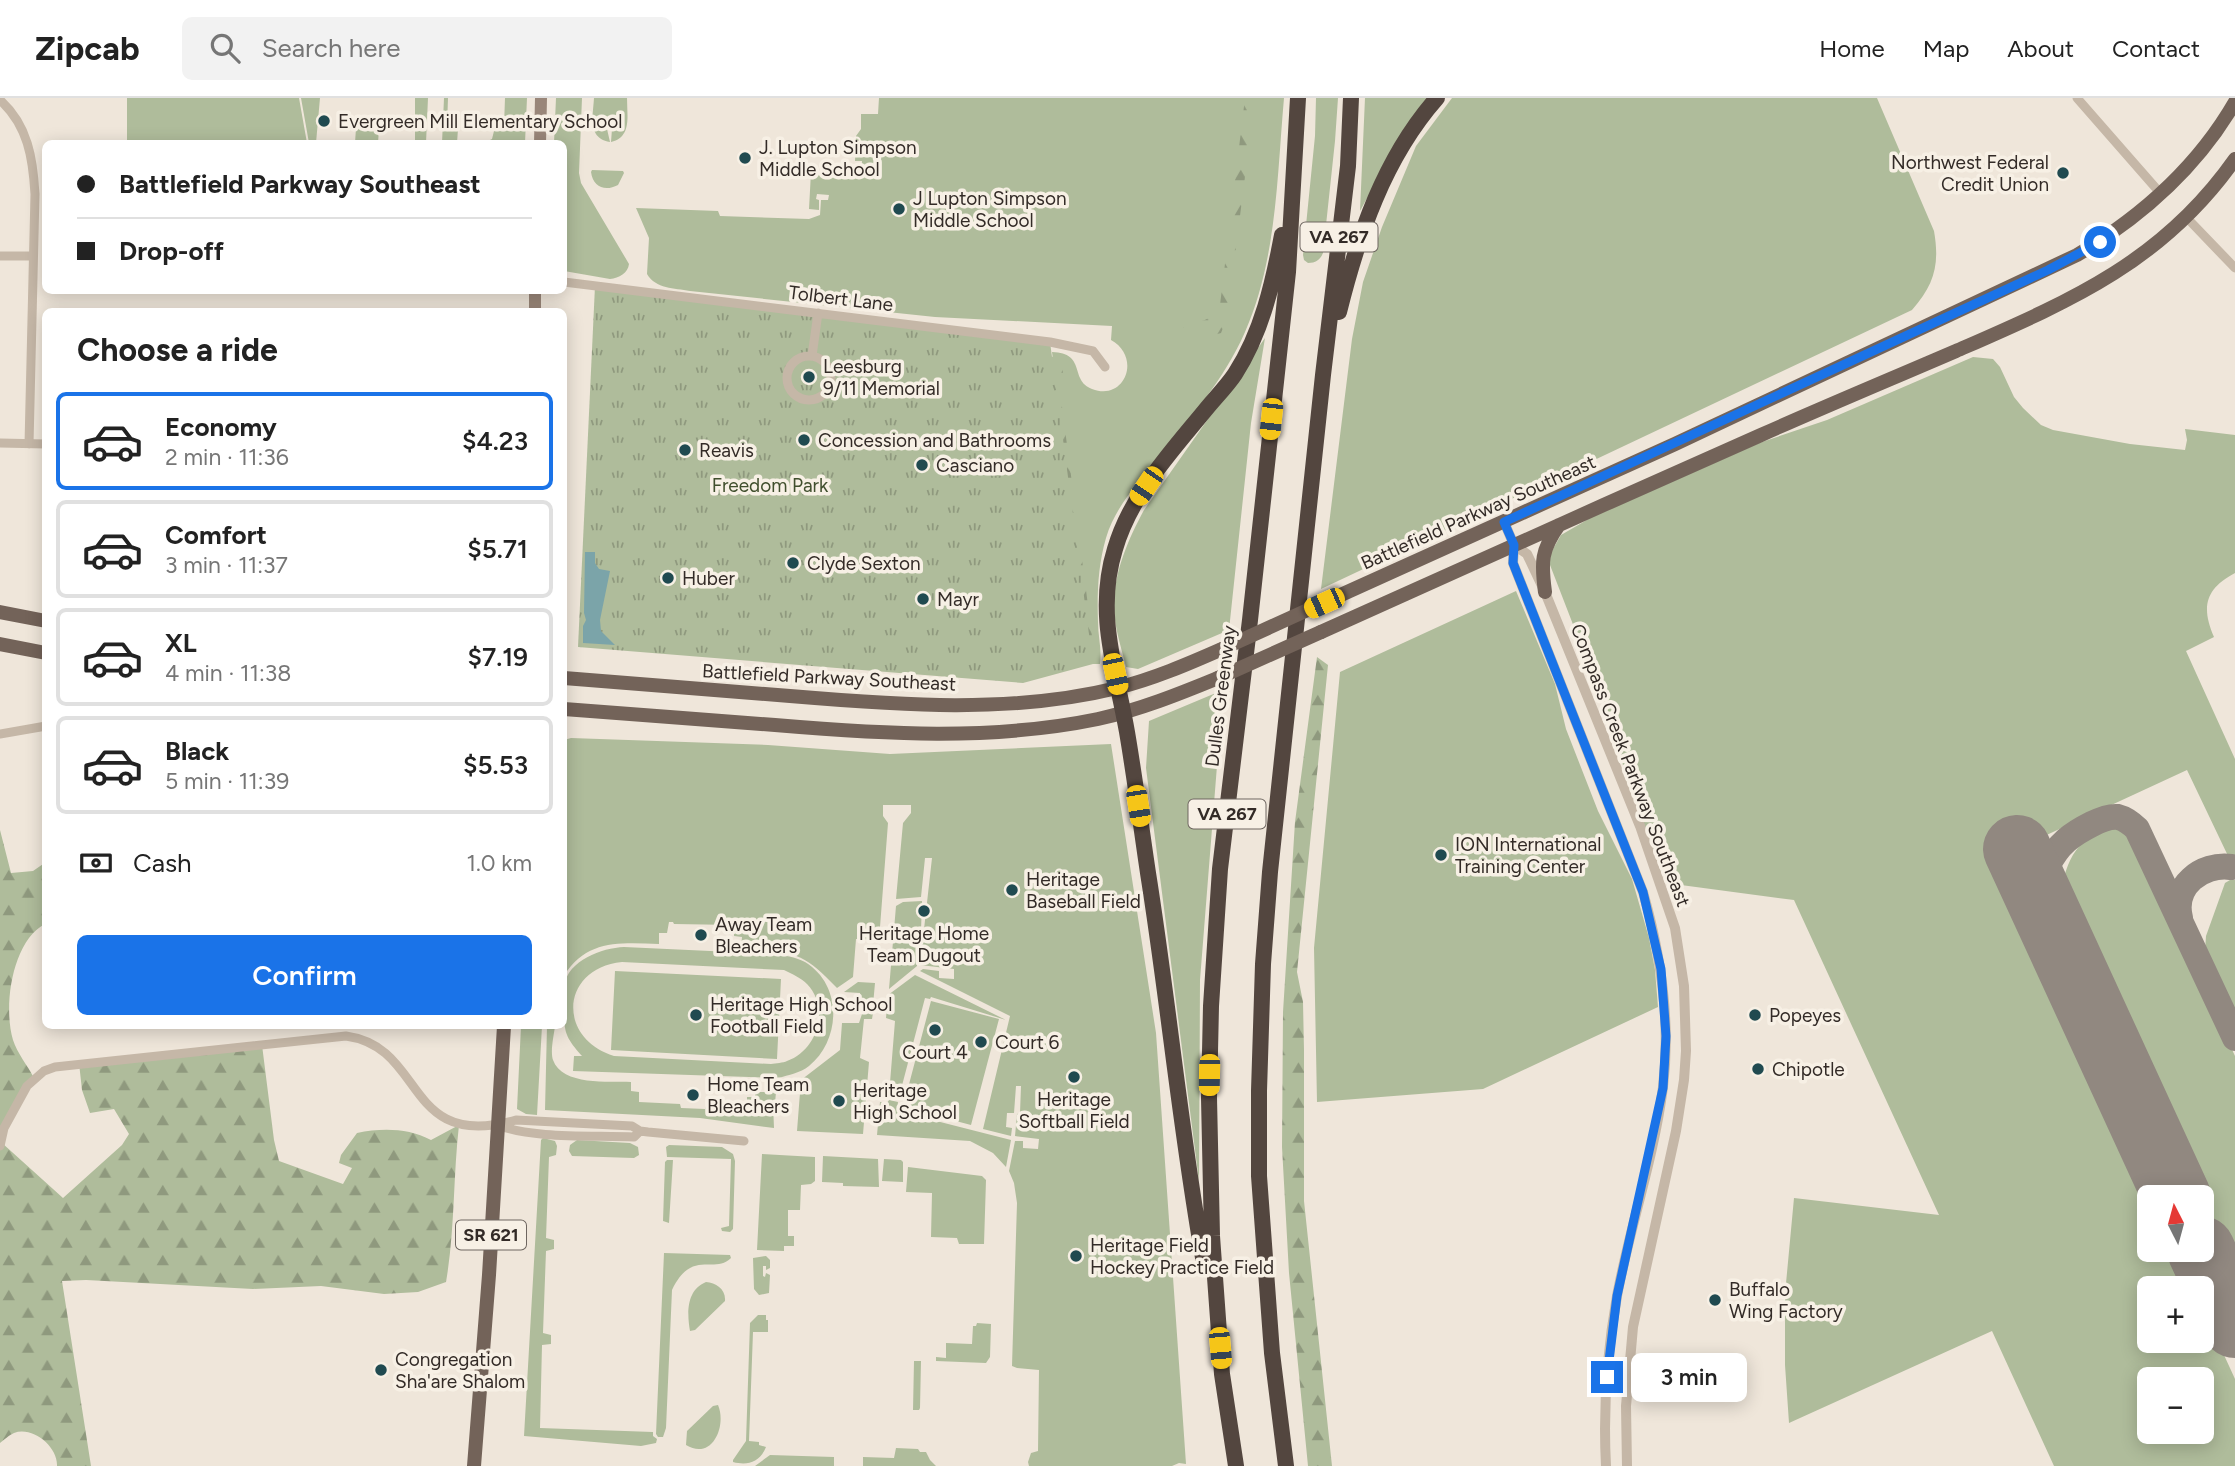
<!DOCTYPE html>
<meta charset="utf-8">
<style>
:root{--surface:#fff;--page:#f2f2f2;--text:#222;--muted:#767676;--line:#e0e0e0;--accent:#1a73e8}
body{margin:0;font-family:Figtree,sans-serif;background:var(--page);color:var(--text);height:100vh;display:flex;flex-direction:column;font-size:26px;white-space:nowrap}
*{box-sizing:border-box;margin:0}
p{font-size:23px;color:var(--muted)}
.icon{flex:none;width:38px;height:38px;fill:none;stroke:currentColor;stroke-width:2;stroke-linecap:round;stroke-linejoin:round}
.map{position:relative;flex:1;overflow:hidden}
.details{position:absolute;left:42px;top:210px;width:525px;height:721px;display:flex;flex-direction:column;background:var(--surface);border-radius:10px;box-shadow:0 4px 18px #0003}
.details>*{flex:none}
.hud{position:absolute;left:42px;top:42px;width:525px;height:154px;border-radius:10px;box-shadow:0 4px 18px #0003;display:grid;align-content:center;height:154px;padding:0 35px;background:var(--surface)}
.needle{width:46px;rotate:354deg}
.controls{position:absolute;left:2137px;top:1087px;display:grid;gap:14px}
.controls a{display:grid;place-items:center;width:77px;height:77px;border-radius:10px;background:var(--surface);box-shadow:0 4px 18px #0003;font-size:35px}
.end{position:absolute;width:32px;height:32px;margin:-16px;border:9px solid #1a73e8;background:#fff;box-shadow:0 0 0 4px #fff}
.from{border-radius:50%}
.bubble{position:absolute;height:49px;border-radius:10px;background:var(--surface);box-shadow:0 4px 18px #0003;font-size:23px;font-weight:600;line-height:49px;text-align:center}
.car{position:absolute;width:21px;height:42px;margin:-21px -10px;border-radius:9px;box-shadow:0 0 5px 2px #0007;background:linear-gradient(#f5c518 24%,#345 0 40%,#f5c518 0 76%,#345 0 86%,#f5c518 0)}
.hud b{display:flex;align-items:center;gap:24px;height:66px;font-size:26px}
.hud b+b{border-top:2px solid var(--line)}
.hud i{width:18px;height:18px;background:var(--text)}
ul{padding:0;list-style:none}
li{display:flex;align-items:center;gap:21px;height:98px;margin:0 14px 10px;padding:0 21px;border:4px solid var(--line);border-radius:10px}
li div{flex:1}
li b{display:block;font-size:26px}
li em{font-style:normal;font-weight:600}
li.active{border-color:var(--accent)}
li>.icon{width:63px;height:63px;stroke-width:1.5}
h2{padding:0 35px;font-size:32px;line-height:84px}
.pay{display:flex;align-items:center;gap:18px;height:77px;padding:0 35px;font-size:26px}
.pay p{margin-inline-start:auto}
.cta{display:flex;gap:14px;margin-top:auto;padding:14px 35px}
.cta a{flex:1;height:80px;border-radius:10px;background:var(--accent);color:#fff;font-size:28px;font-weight:600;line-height:80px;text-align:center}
header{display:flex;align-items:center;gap:42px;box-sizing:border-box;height:98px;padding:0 35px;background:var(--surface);border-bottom:2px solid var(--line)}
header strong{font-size:33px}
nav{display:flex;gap:38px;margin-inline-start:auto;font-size:24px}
.search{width:490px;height:63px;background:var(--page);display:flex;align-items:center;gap:18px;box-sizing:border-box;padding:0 24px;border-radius:10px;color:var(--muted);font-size:26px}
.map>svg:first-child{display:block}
.grass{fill:#afbc9b;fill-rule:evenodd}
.forest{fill:url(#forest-firs)}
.park{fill:url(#park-tufts)}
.water{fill:#7ba4a9}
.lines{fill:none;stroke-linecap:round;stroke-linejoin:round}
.taxiway{stroke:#918880;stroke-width:26}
.runway{stroke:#918880;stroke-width:68}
.minor{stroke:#c5b7a7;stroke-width:9}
.tertiary{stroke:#c5b7a7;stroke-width:10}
.secondary{stroke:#998679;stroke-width:12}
.primary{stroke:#736359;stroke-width:14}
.motorway{stroke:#53463f;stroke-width:16}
.primary-bridge{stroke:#736359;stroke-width:14}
.route{stroke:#1a73e8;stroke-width:9}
.poi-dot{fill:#204a50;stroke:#f7f0e5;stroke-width:2.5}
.labels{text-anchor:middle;stroke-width:7;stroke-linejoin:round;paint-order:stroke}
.shield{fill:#f7f0e5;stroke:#6e6660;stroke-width:2}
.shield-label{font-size:18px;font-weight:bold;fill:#332b27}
.poi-label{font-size:19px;fill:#332b27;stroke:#f7f0e5;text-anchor:start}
.street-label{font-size:19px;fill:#332b27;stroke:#f7f0e5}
.park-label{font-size:19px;fill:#404f2d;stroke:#f7f0e5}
</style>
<header>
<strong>Zipcab</strong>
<div class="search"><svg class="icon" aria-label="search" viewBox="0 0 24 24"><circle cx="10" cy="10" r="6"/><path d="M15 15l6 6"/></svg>Search here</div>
<nav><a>Home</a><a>Map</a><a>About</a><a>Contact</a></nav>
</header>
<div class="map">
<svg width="2235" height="1368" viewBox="0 0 2235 1368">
<defs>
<pattern id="forest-firs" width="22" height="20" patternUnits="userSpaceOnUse" patternTransform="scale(1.75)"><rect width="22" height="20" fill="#afbc9b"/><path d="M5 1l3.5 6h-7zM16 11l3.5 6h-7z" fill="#8f997e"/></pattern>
<pattern id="park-tufts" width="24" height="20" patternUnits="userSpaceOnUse" patternTransform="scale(1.75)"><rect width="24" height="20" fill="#afbc9b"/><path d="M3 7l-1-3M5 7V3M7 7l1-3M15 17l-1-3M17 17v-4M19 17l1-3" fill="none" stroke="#8f997e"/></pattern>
</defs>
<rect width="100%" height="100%" fill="#efe6da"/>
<path class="grass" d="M127,0H299L307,45H127Z
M301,0H320L316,45H309Z
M415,0H428L426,45H415Z
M444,0H448L447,29L458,31L457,45H442Z
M505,0H527L525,45H484L492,41L495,29L504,28Z
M556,0H582L579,75L581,85L629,166C628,175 619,180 610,181L564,173V46L554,45Z
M594,0H627C627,18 632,39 611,44L612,31H607L610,44C587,40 593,18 594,0Z
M879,0H1284C1277,78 1277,161 1245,234C1224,282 1190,320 1158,360C1138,385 1115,409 1106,440C1098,467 1097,496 1098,524C1098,538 1102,552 1100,566H1093L1052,254C1087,255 1069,282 1092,291C1125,304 1142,259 1111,242L1112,228L935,219L690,193C674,190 656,191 647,176L649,140L636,110L718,113L720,118L809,121L820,117L821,102H828L829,97L817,96L816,101L819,102V112L809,111L811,74L861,77L862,63H855L856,38L861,31V16H878Z
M1316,0H1338L1335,43L1323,155C1320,162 1316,165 1308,165L1304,162L1303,157L1315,38Z
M1365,0H1428L1396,47L1360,113Z
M1452,0H1877L1934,133C1940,167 1934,187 1912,212L1321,491L1352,241L1363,184L1382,129L1416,48Z
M356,30L379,31L378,45H355Z
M592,72L623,73L624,75L618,87C605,94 593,89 591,74Z
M1265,240L1251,325L1229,532L1138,571L1126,569C1121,548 1113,525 1114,504C1115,471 1129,440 1144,412Z
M1973,259L1993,261L2000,269L2014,299L2023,310L2041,327L2053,332L2130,346L2185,352L2187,342L2185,331L2235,337V475C2205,491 2201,509 2214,539L2186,553L2235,661V760H2229L2187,672L1995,761L2151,1099H2149V1152H2175L2193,1190H2149V1242H2202V1209L2235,1281V1368H2054L1992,1233L1789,1325L1785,1267V1196L1794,1100L1939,1117L1794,802L1666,785L1629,686L1603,604L1550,467L1549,458L1561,437L1592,419L1759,345L1827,322ZM2149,1281H2202V1334H2149Z
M1516,493L1555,586L1566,631L1598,713L1632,781L1649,840L1655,872L1658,909L1483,991L1317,1004L1314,850L1340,574Z
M1223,592L1200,882L1199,1083L1146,670L1149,623Z
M571,640L768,647L890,656L1111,646L1156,935L1186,1366L1179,1365L1172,1368H1029L1028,1364L1031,1355L1038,1353L1039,1272L1017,1270L1012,1268L1017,1105L1014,1085L1009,1073L1015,1043H1023V1050L1038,1051L1039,1041L1015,1038L1017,1016L1020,1015L1021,988H1016L1014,1015H1007L1006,1029L1012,1030L1011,1038L983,1031L1010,918L920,873L923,871L939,873V880L954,881V871L920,867L932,760H925L921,799L896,801L903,725L911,715V707H883V718L888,725L879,842L856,841L853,879L837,890C802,852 790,853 741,851L742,839L734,838V827L674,826L673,824H669L667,835H659V846C620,845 587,841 564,878V642Z
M2115,729H2120L2134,739L2235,958V1175L2061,796C2065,764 2079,734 2115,729Z
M2230,782H2235V920L2205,853L2206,838L2225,785Z
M922,803L921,833H913L912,847L919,848L917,868L889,891L896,808L903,804Z
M624,849L773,856C784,857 795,859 805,864C843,887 841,942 809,968C800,975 789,977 778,980L573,973L574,958H582C565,939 564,934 564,910C564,903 562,895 564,888C568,862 602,850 624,849ZM622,864L784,872C792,876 801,880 807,886C830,910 818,952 787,963C783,965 776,965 771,966L614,958C556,940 561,870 622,864Z
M615,873L781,881L777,961L611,952Z
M915,877L1006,922L931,899L930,901L925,900L899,999L889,997L895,923L886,920L888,897Z
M858,884L875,885L873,907L872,908L861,906L860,895L844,894Z
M931,903L999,921L971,1027L903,1009Z
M863,913H871L873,915L872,921H864L860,960L869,964L863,1036L797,1033L801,982L840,952L842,925H859Z
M521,928H542L537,1017L526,1016L517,1011Z
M547,928H555C554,937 550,953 553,962C562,988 609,983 631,984V993L639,994V1004L680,1006L681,1010L705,1011L706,1008L747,1009V999H755V994H776L775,1005H773L774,1030L700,1020L545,1012Z
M889,1002L898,1004L897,1013L1011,1042L1006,1069L993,1055L970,1043L877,1037L880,1004L887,1005Z
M543,1040L555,1043L557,1048L556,1057L549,1059L546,1140L554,1142V1151L546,1153L543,1235L551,1237V1246L542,1247L540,1330L653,1334V1338L657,1341L656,1345L641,1348L524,1338L541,1042Z
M577,1042L630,1045L638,1049L639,1057L634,1060L572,1058L569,1053L570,1047Z
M669,1047L722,1049L733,1056L735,1063L733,1131L730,1134L722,1133L721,1130L729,1128L731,1061L667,1059L666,1049Z
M762,1056L815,1059V1083L811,1086L801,1087L800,1112H788V1138H794V1148H784V1153L757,1152Z
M823,1058L878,1061L879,1089L843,1088V1085L822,1084Z
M884,1061L901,1062L903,1064V1084L882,1083Z
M667,1062H673L669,1125L663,1123L665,1064Z
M908,1069L982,1078L986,1082L984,1146H959L957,1140L931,1139L932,1095L906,1094Z
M664,1155L730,1157L731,1160C714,1177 692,1150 672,1192L666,1330L663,1339H658L656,1336Z
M766,1158L770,1162V1170L766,1172V1168H763V1178L765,1179L766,1175L770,1177L769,1195L759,1197L754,1191L753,1160Z
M706,1184C716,1185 726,1191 725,1203L695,1232L690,1233C687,1216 686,1192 706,1184Z
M758,1217H766V1222H768V1234H753L749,1343L759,1344V1347L766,1349C760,1364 748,1368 733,1364V1362L746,1343L750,1225Z
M977,1225L991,1226L990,1259L986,1265L936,1263V1259L946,1260V1245L972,1246L973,1228H976Z
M914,1263H921L920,1310L919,1312H913Z
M718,1307C727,1328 712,1363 686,1347L687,1333L713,1308Z
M896,1350L918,1351L920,1354H926L930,1362L936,1368H863V1359L894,1360Z
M770,1357L834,1359V1368H755Z"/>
<path class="forest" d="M1245,0H1255L1227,220L1221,235L1207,239L1180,228C1196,223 1213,225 1220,207Z
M1054,258L1058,259C1066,273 1063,286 1061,301L1095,561L1093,566L1087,563L1050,260Z
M1317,559L1328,567L1297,874L1303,904L1304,952V1103L1332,1368H1308L1289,1175L1282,1049L1283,914L1295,724Z
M0,732L11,775L33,773L46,764L45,826C12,843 3,909 13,942C17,955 28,968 34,980L0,1029Z
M262,947L274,1042L279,1063L343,1086L352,1070L339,1065L341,1057L357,1035C382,1030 408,1030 431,1042L459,1027C453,1079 455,1132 446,1184L418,1194L384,1196L321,1188L253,1191L86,1182L62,1183L91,1368H57C58,1349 33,1328 14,1335C9,1337 4,1342 0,1345V1048L2,1045L63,1100L122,1047L129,1036L114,1011L90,1015L82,992L79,965Z"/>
<path class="park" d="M595,188L1050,244L1093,566L1023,585L578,549Z"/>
<path class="water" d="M585,454H595V465L599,471L610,473L600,522L601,533L615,547L583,545V528L586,522L584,515Z"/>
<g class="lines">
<path class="taxiway" d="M2048,767C2058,746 2072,736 2092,726C2100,722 2109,718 2118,719C2126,721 2132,726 2137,731L2235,940
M2180,820C2172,788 2202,765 2231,769"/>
<path class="runway" d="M2017,751L2177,1099
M2201,1152L2235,1226"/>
<path class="minor" d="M2077,0L2161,96
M0,2C28,27 33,61 35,96L29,346
M2187,120L2235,170
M0,158H32
M564,184L1050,244L1093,253L1105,269
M787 280a22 22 0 1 1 44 0a22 22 0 1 1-44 0Z
M812,258L818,215
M0,345L46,346
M0,636L46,628
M498,1027C532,1041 595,1037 634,1039L640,1033
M0,1048L4,1030L27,988L44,973L55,969L346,938C427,949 403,1054 516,1022L632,1028L640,1033L648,1034L744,1043"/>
<path class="tertiary" d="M1504,424L1514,447L1513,465L1643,794C1661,857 1671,923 1663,989C1654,1060 1630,1128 1617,1198C1607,1254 1603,1311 1606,1368
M1514,447L1527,456L1545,494L1640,728L1675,830L1684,888L1686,953L1684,982L1676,1033L1633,1229L1626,1308L1627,1368"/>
<path class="secondary" d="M540,46L541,0
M535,214V192"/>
<path class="primary" d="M1545,494C1541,464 1541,452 1559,427
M1323,505L1675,346L2077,157C2141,119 2198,68 2235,4
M0,514L46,523
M1321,534C1468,468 1614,402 1761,337C1826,308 1891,281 1956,253C2068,204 2162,165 2235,61
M0,546L46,555
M564,580C639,586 715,592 790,598C898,607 1012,616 1117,590C1153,581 1188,566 1222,551
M564,611C634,616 705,622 775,627C882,636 992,643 1098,621C1139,612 1179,596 1218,580
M474,1368L489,1177L504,928"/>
<path class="motorway" d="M1339,214C1358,138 1384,60 1437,0
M1205,1171C1181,1040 1169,907 1148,775C1141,728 1135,681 1127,634C1116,571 1095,515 1115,451C1131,396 1172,353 1207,310C1216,299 1227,288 1235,276C1262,234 1273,185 1282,137
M1236,1368L1222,1276L1212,1138L1209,1000L1211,908L1220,771L1250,522L1288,174L1298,0
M1286,1368L1272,1255L1259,1078V993L1263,866L1270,774L1323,277L1348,68L1351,0"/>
<path class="primary-bridge" d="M1222,551L1323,505
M1218,580L1321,534"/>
</g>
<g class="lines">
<path class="route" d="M1607,1279L1617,1198L1663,990L1666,938L1661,871L1643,794L1513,465L1514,447L1504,424L2048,172L2100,144"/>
</g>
<g class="poi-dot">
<circle cx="324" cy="23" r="7"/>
<circle cx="745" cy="60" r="7"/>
<circle cx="2063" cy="75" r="7"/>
<circle cx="899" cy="111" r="7"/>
<circle cx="809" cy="279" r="7"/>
<circle cx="804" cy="342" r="7"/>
<circle cx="685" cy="352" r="7"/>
<circle cx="922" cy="367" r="7"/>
<circle cx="793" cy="465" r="7"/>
<circle cx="668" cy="480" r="7"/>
<circle cx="923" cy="501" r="7"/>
<circle cx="1441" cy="757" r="7"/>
<circle cx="1012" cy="792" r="7"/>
<circle cx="924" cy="813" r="7"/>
<circle cx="701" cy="837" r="7"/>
<circle cx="696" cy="917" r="7"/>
<circle cx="1755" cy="917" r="7"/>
<circle cx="935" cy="932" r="7"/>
<circle cx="981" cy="944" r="7"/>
<circle cx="1758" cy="971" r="7"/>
<circle cx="1074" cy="979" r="7"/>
<circle cx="693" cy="997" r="7"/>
<circle cx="839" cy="1003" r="7"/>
<circle cx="1076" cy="1158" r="7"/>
<circle cx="1715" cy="1202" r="7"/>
<circle cx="381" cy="1272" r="7"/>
</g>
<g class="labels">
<g class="shield">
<rect x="1300.5" y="124.5" width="77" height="29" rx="5"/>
<rect x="1188.5" y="701.5" width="77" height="29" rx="5"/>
<rect x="456" y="1122.5" width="70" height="29" rx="5"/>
</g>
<g class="shield-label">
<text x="1339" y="145">VA 267</text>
<text x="1227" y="722">VA 267</text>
<text x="491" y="1143">SR 621</text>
</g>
<g class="poi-label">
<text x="338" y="30">Evergreen Mill Elementary School</text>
<text x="759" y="56">J. Lupton Simpson<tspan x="759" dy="22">Middle School</tspan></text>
<text x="2049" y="71" text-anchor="end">Northwest Federal<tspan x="2049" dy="22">Credit Union</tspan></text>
<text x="913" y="107">J Lupton Simpson<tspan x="913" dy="22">Middle School</tspan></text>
<text x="823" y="275">Leesburg<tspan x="823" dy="22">9/11 Memorial</tspan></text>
<text x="818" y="349">Concession and Bathrooms</text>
<text x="699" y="359">Reavis</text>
<text x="936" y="374">Casciano</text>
<text x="807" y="472">Clyde Sexton</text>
<text x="682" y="487">Huber</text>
<text x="937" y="508">Mayr</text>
<text x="1455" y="753">ION International<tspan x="1455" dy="22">Training Center</tspan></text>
<text x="1026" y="788">Heritage<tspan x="1026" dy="22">Baseball Field</tspan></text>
<text x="715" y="833">Away Team<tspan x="715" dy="22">Bleachers</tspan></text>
<text x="924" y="842" text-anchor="middle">Heritage Home<tspan x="924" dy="22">Team Dugout</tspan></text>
<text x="710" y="913">Heritage High School<tspan x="710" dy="22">Football Field</tspan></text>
<text x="1769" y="924">Popeyes</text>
<text x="995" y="951">Court 6</text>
<text x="935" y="961" text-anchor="middle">Court 4</text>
<text x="1772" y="978">Chipotle</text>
<text x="707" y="993">Home Team<tspan x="707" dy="22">Bleachers</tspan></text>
<text x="853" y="999">Heritage<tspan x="853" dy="22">High School</tspan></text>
<text x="1074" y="1008" text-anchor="middle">Heritage<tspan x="1074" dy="22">Softball Field</tspan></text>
<text x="1090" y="1154">Heritage Field<tspan x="1090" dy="22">Hockey Practice Field</tspan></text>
<text x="1729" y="1198">Buffalo<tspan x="1729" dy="22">Wing Factory</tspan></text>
<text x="395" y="1268">Congregation<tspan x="395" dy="22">Sha'are Shalom</tspan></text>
</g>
<g class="street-label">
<text transform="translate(841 200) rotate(7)" y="7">Tolbert Lane</text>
<text transform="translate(1478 414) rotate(-24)" y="7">Battlefield Parkway Southeast</text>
<text transform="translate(829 579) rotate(3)" y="7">Battlefield Parkway Southeast</text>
<text transform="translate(1220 598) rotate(-83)" y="7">Dulles Greenway</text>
<text transform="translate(1631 667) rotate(69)" y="7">Compass Creek Parkway Southeast</text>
</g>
<g class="park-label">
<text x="770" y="394">Freedom Park</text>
</g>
</g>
</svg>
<div class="controls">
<a><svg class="needle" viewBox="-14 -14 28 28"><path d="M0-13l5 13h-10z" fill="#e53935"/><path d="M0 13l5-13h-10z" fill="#767676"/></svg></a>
<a>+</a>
<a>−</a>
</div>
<i class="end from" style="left:2100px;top:144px"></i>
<i class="end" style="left:1607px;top:1279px"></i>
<div class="bubble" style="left:1631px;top:1255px;width:116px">3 min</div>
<i class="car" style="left:1271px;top:321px;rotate:186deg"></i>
<i class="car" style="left:1146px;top:388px;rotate:214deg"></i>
<i class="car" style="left:1324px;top:505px;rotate:246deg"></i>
<i class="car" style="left:1115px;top:576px;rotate:168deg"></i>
<i class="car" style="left:1138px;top:708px;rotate:171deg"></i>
<i class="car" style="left:1209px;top:977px;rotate:181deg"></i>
<i class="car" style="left:1220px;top:1250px;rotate:175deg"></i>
<div class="hud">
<b><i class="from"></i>Battlefield Parkway Southeast</b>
<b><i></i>Drop-off</b>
</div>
<section class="details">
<h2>Choose a ride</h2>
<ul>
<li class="active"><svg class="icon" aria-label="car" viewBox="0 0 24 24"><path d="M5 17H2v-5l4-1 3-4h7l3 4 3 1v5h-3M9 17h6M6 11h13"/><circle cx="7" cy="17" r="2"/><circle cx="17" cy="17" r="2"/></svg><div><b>Economy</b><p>2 min · 11:36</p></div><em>$4.23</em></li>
<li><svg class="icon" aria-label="car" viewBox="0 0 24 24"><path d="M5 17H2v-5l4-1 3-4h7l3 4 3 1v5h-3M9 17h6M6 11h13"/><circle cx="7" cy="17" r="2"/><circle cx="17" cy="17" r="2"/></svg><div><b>Comfort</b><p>3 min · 11:37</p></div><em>$5.71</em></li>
<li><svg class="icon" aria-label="car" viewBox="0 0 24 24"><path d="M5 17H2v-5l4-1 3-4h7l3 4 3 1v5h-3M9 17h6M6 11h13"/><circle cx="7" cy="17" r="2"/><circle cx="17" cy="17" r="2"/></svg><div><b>XL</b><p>4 min · 11:38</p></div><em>$7.19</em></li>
<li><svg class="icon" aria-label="car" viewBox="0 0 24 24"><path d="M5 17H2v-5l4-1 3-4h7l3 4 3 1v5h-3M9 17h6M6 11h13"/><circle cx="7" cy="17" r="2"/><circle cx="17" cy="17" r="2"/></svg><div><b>Black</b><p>5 min · 11:39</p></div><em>$5.53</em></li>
</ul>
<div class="pay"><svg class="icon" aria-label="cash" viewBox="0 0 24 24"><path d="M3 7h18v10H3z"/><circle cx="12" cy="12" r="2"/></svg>Cash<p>1.0 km</p></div>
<div class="cta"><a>Confirm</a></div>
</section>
</div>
